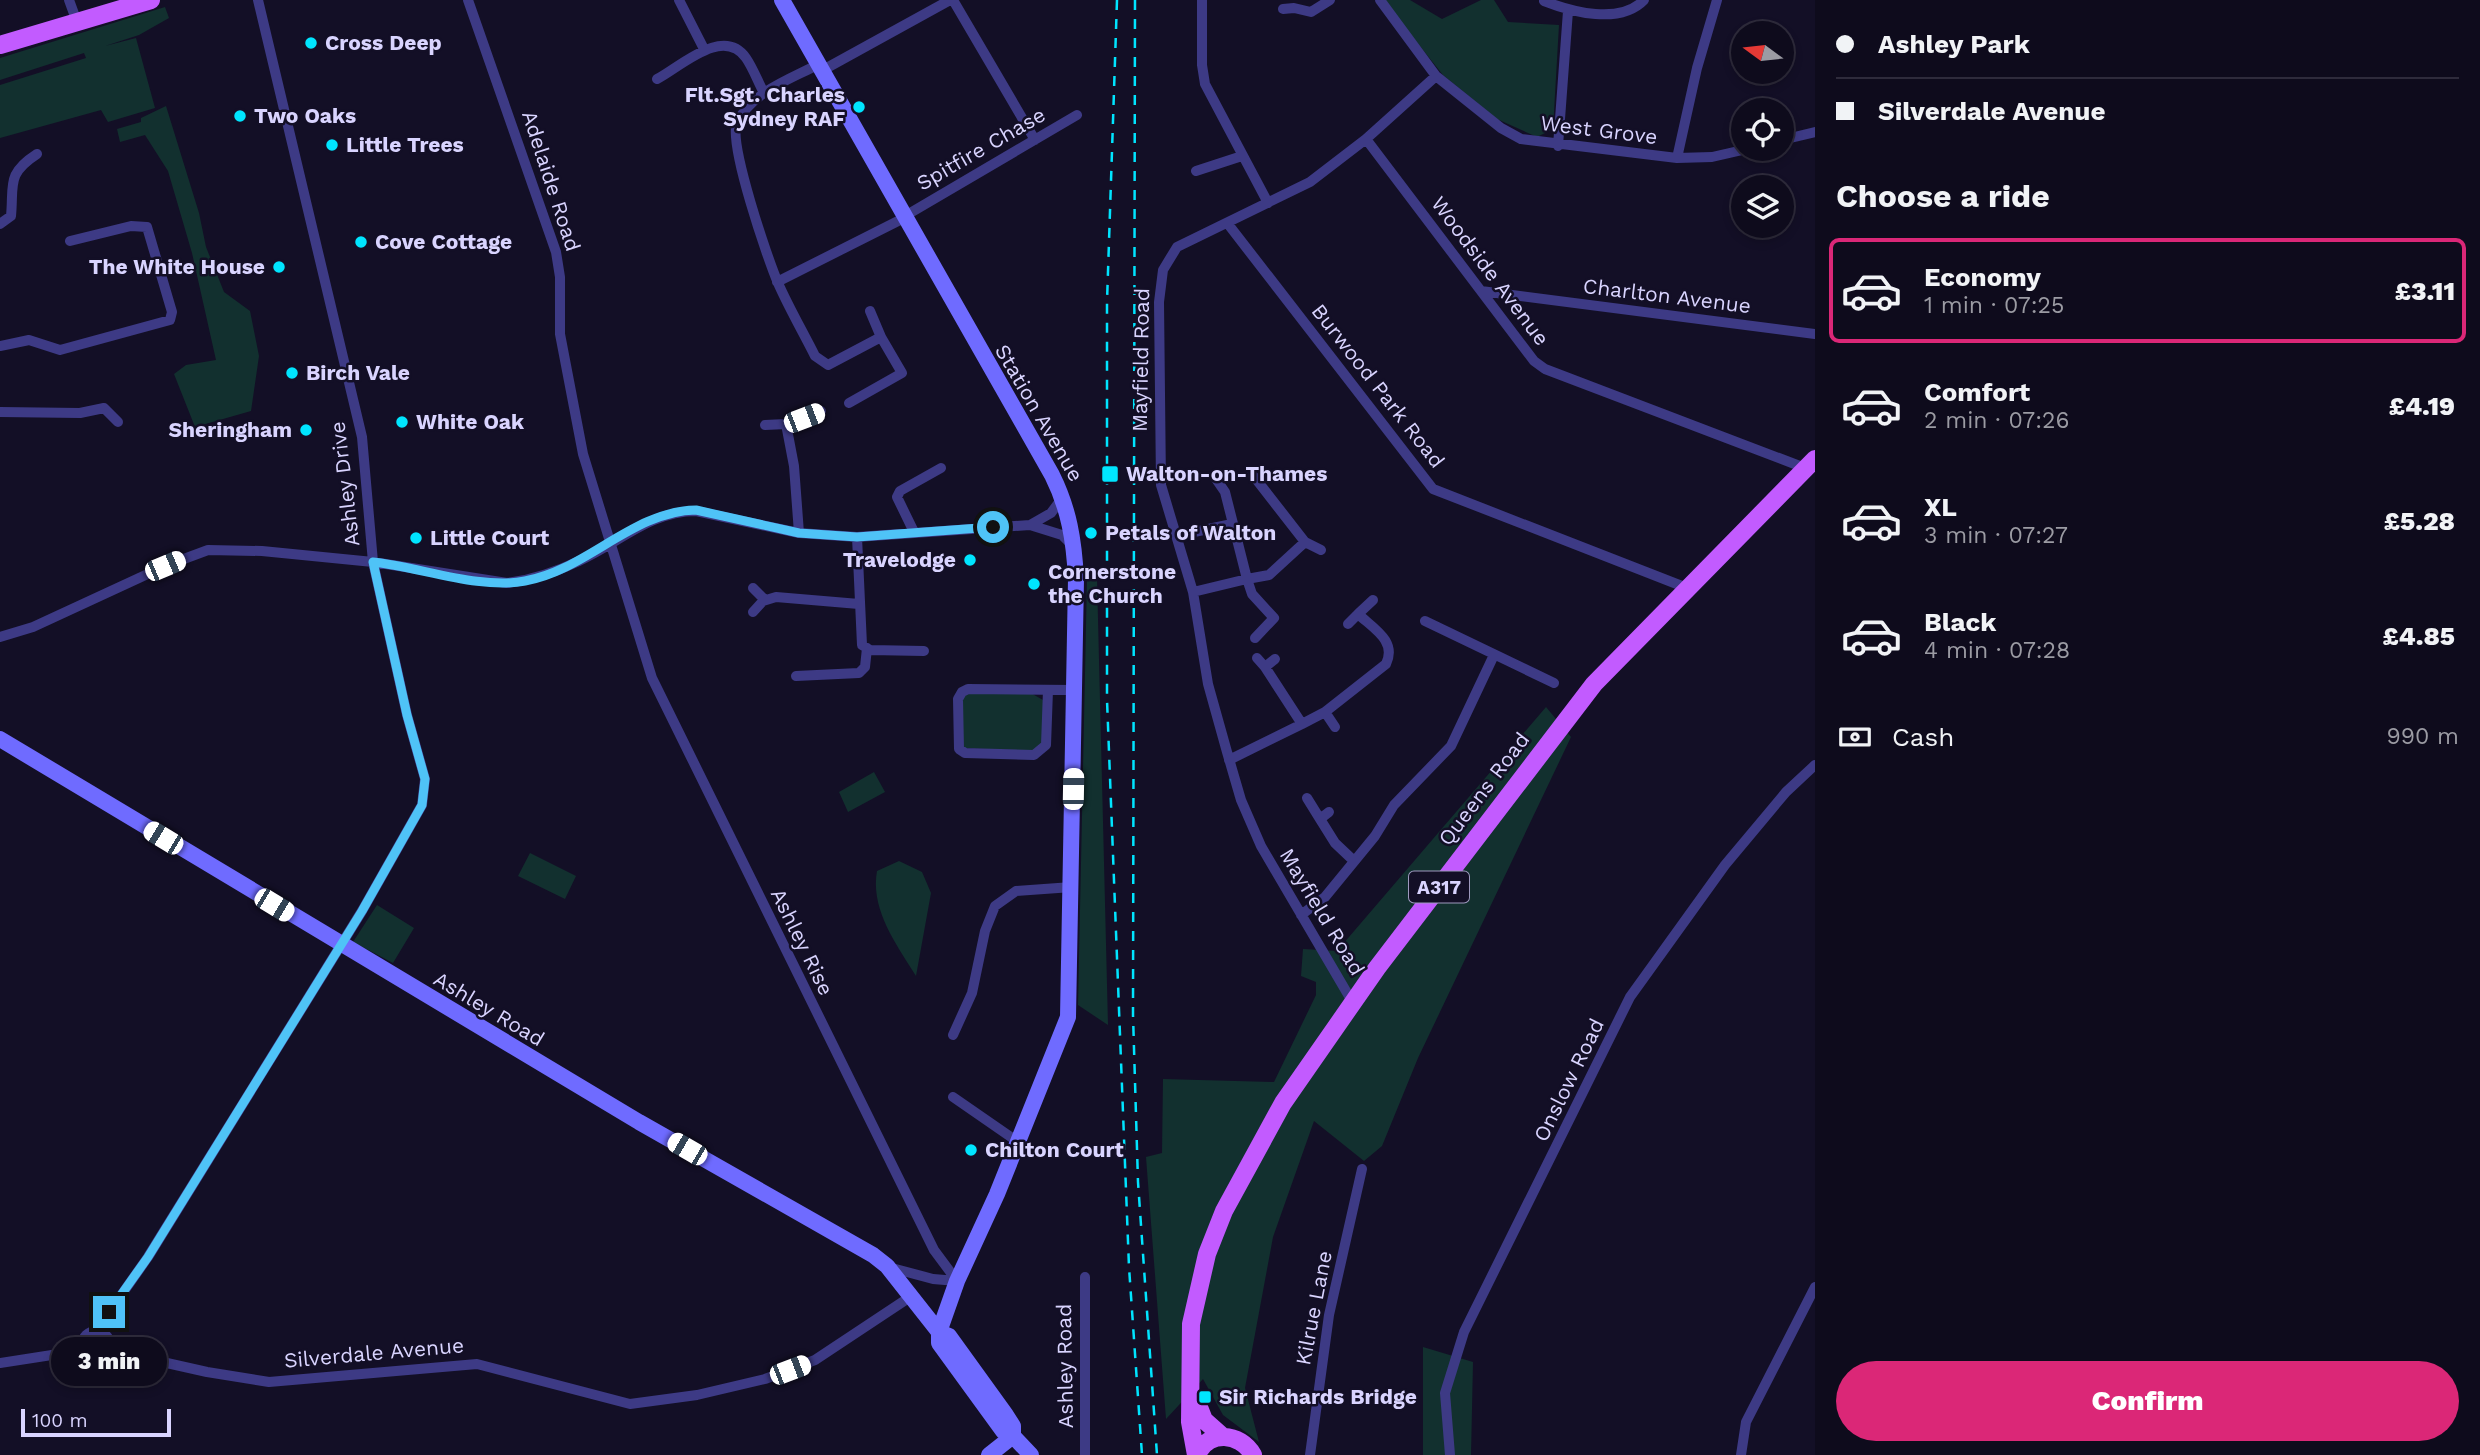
<!DOCTYPE html>
<meta charset="utf-8">
<style>
:root{--surface:#0e0b1c;--page:#171425;--text:#f1f3f6;--muted:#9b9ba3;--line:#2e2b3b;--accent:#db2777}
body{margin:0;font-family:"Work Sans",sans-serif;background:var(--page);color:var(--text);height:100vh;display:flex;flex-direction:column;font-size:26px;white-space:nowrap}
*{box-sizing:border-box;margin:0}
p{font-size:23px;color:var(--muted)}
.icon{flex:none;width:38px;height:38px;fill:none;stroke:currentColor;stroke-width:2;stroke-linecap:round;stroke-linejoin:round}
.map{position:relative;flex:1;overflow:hidden}
.details{display:flex;flex-direction:column;background:var(--surface);width:665px}
.details>*{flex:none}
.guide{display:grid;align-content:center;height:154px;padding:0 21px;background:var(--surface)}
.needle{width:46px;rotate:285deg}
.controls{position:absolute;left:1731px;top:21px;display:grid;gap:14px}
.controls a{display:grid;place-items:center;width:63px;height:63px;border-radius:50%;background:var(--surface);box-shadow:0 4px 10px #0003,0 0 0 2px var(--line);font-size:35px}
.scale{position:absolute;left:21px;bottom:18px;width:150px;box-sizing:border-box;padding-left:7px;border:4px solid #d9d4ff;border-top:0;font-size:19px;line-height:24px;white-space:nowrap;color:#d9d4ff;-webkit-text-stroke:5px #130f26;paint-order:stroke}
.end{position:absolute;width:32px;height:32px;margin:-16px;border:9px solid #4fc3f7;background:#111;box-shadow:0 0 0 4px #111}
.from{border-radius:50%}
.bubble{position:absolute;height:49px;border-radius:24px;background:var(--surface);box-shadow:0 4px 10px #0003,0 0 0 2px var(--line);font-size:23px;font-weight:800;line-height:49px;text-align:center}
.car{position:absolute;width:21px;height:42px;margin:-21px -10px;border-radius:9px;box-shadow:0 0 5px 2px #0007;background:linear-gradient(#fff 24%,#345 0 40%,#fff 0 76%,#345 0 86%,#fff 0)}
.guide b{display:flex;align-items:center;gap:24px;height:66px;font-size:26px}
.guide b+b{border-top:2px solid var(--line)}
.guide i{width:18px;height:18px;background:var(--text)}
ul{padding:0;list-style:none}
li{display:flex;align-items:center;gap:21px;height:105px;margin:0 14px 10px;padding:0 7px;border:4px solid transparent;border-radius:10px}
li div{flex:1}
li b{display:block;font-size:26px}
li em{font-style:normal;font-weight:800}
li.on{border-color:var(--accent)}
li>.icon{width:63px;height:63px;stroke-width:1.5}
h2{padding:0 21px;font-size:32px;line-height:84px}
.pay{display:flex;align-items:center;gap:18px;height:77px;padding:0 21px;font-size:26px}
.pay p{margin-inline-start:auto}
.primary-button{display:flex;gap:14px;margin-top:auto;padding:14px 21px}
.primary-button a{flex:1;height:80px;border-radius:42px;background:var(--accent);color:#fff;font-size:28px;font-weight:800;line-height:80px;text-align:center}
main{display:flex;flex:1;min-height:0}
.map>svg:first-child{display:block}
.green{fill:#12302f}
.lines{fill:none;stroke-linecap:round;stroke-linejoin:round}
.street{stroke:#3d3a85;stroke-width:10}
.secondary{stroke:#6f6bff;stroke-width:16}
.primary{stroke:#c25bff;stroke-width:18}
.rail{stroke:#00e5ff;stroke-width:2.5;stroke-dasharray:10 9;stroke-linecap:butt}
.route{stroke:#4fc3f7;stroke-width:9}
.poi-dot{fill:#00e5ff;stroke:#130f26;stroke-width:2.5}
.labels{text-anchor:middle;stroke-width:5;stroke-linejoin:round;paint-order:stroke}
.shield{fill:#130f26;stroke:#9e99be;stroke-width:2}
.shield-label{font-size:19px;font-weight:bold;fill:#d9d4ff}
.poi-label{font-size:21px;font-weight:bold;fill:#d9d4ff;stroke:#130f26;text-anchor:start}
.street-label{font-size:21px;fill:#d9d4ff;stroke:#130f26}
</style>
<main>
<div class="map">
<svg width="1815" height="1455" viewBox="0 0 1815 1455">
<rect width="100%" height="100%" fill="#130f26"/>
<path class="green" d="M1383,0H1410L1442,19L1481,0H1494L1508,22L1559,25L1553,129L1537,137L1497,119L1443,75Z
M165,7L169,18L139,35L105,46L136,38L155,108L108,122L101,110L0,138V85L86,58L84,53L0,80V58Z
M166,106L199,213L206,247L224,292L250,311L259,356L251,411L195,427L174,374L186,365L216,360L192,253L168,171L145,135L120,142L117,129L141,122V118Z
M1087,578H1097L1108,1025L1078,1005Z
M1029,692L1043,700V744L1037,751L962,748V698L964,694Z
M1546,707L1571,737L1418,1058L1382,1146L1364,1161L1314,1121L1273,1237L1245,1388L1259,1442L1223,1415L1203,1379L1166,1419L1146,1157L1162,1153L1163,1079L1274,1082L1316,995V982L1301,976L1303,949L1337,951Z
M874,772L885,792L848,812L839,792Z
M530,853L576,876L565,899L518,876Z
M899,861L922,872L931,893L916,976C897,945 870,910 877,871Z
M377,905L414,928L393,963L353,942Z
M1423,1347L1473,1362L1471,1455H1423Z"/>
<g class="lines">
<path class="street" d="M69,0L77,22
M468,0L556,252L560,277V334L583,454L652,678L934,1250L957,1281
M679,0L704,49
M953,0L1035,140
M1202,0V65L1205,84L1268,203
M1380,0L1436,76L1501,128L1521,139L1677,158L1712,157L1747,149
M1544,1C1572,12 1620,25 1644,0
M1283,9L1294,8L1311,12L1330,0
M819,64C791,79 751,92 737,123C728,143 768,260 778,283C789,308 803,332 815,356L828,365L881,337L902,373L849,403
M823,70L950,0
M657,79C679,68 723,25 746,58C753,68 758,82 764,93
M1366,139L1534,361L1545,369L1805,468
M1782,140L1815,132
M1558,146L1568,11
M1677,158L1697,68L1717,0
M1196,171L1242,156
M905,216L1077,115
M0,224L11,216C14,185 6,174 37,154
M1228,224L1433,489L1687,588
M777,282L906,217
M1481,291L1815,334
M870,311L881,337
M0,346L29,340L60,350L170,320L172,312L147,227L131,226L70,241
M0,412L80,413L104,408L118,422
M786,424L794,466L799,533
M765,425L786,424L821,411
M1252,474L1305,542L1321,550
M1214,476L1225,492L1247,579L1269,575L1305,542
M1030,525L1051,513L1063,497
M914,532L897,497L900,491L941,468
M1194,532L1232,524
M857,537L862,645L870,650L924,651
M753,588L765,600
M1193,592L1247,579L1252,594L1274,618L1255,638
M753,612L763,601L776,597L859,604
M1358,614L1373,600
M1425,621L1554,683
M0,637L33,627L165,566L208,550L262,551L373,562L507,583C532,580 556,572 579,561C619,543 650,511 696,511L799,533L857,537L1030,525L1062,535L1074,547
M1257,658L1265,667L1275,659
M796,676L859,673L865,667L867,648
M1048,690L1046,745L1034,755L965,753L959,749L958,699L962,692L968,689L1075,690
M1325,712L1335,727
M1302,724L1325,712L1386,664C1397,641 1374,629 1358,614L1348,624
M1229,760L1302,724L1265,667
M1307,798L1320,819L1329,812
M1320,819L1335,843L1354,861
M1301,915L1325,897L1375,836L1394,805L1451,746L1494,655
M1353,1003L1261,846L1241,800L1227,752L1208,684L1193,592L1161,485L1159,302L1163,270L1177,247L1310,182L1366,139L1436,76
M953,1035L972,993L985,931L995,906L1016,891L1072,887
M953,1097L1018,1142
M888,1267L933,1279L957,1281
M1085,1277V1455
M96,1331L148,1257L362,911L422,805L425,779L407,715L373,562L362,437L258,0
M82 1345a14 14 0 1 1 28 0a14 14 0 1 1-28 0Z
M109,1350L207,1372L269,1382L477,1364L630,1404L697,1395L765,1379L815,1360L910,1297
M0,1363L84,1350
M1310,1455L1329,1315L1362,1169
M1450,1455L1445,1393L1464,1332L1630,997L1725,865L1786,792L1815,765
M1741,1455L1746,1422L1815,1287"/>
<path class="secondary" d="M782,0L1052,475C1069,509 1074,540 1076,579L1068,1017L997,1194L957,1281L939,1332V1343L1003,1431L1013,1436L1031,1455
M0,739L639,1122L873,1255L887,1266L939,1332L949,1336L1006,1415L1013,1426V1436
M989,1455L1013,1436"/>
<path class="primary" d="M0,45L151,0
M1195,1397L1204,1420L1222,1436
M1196,1455L1190,1422L1191,1324L1207,1254L1224,1211L1283,1103L1377,968L1594,684L1815,459
M1197,1455C1208,1430 1240,1432 1253,1455"/>
<path class="rail" d="M1117,0L1107,302V700L1129,1267L1142,1455
M1135,0L1133,1015L1138,1182L1157,1455"/>
</g>
<g class="lines">
<path class="route" d="M109,1312L148,1257L362,911L422,805L425,779L407,715L373,562C420,567 480,590 525,581C587,570 633,511 696,510L799,533L857,537L993,527"/>
</g>
<g class="poi-dot">
<circle cx="311" cy="43" r="7"/>
<circle cx="859" cy="107" r="7"/>
<circle cx="240" cy="116" r="7"/>
<circle cx="332" cy="145" r="7"/>
<circle cx="361" cy="242" r="7"/>
<circle cx="279" cy="267" r="7"/>
<circle cx="292" cy="373" r="7"/>
<circle cx="402" cy="422" r="7"/>
<circle cx="306" cy="430" r="7"/>
<rect x="1101" y="465" width="18" height="18" rx="3.5"/>
<circle cx="1091" cy="533" r="7"/>
<circle cx="416" cy="538" r="7"/>
<circle cx="970" cy="560" r="7"/>
<circle cx="1034" cy="584" r="7"/>
<circle cx="971" cy="1150" r="7"/>
<rect x="1198" y="1390" width="14" height="14" rx="3.5"/>
</g>
<g class="labels">
<rect class="shield" x="1409" y="871.5" width="60" height="31" rx="5"/>
<g class="shield-label">
<text x="1439" y="894">A317</text>
</g>
<g class="poi-label">
<text x="325" y="50">Cross Deep</text>
<text x="845" y="102" text-anchor="end">Flt.Sgt. Charles<tspan x="845" dy="24">Sydney RAF</tspan></text>
<text x="254" y="123">Two Oaks</text>
<text x="346" y="152">Little Trees</text>
<text x="375" y="249">Cove Cottage</text>
<text x="265" y="274" text-anchor="end">The White House</text>
<text x="306" y="380">Birch Vale</text>
<text x="416" y="429">White Oak</text>
<text x="292" y="437" text-anchor="end">Sheringham</text>
<text x="1126" y="481">Walton-on-Thames</text>
<text x="1105" y="540">Petals of Walton</text>
<text x="430" y="545">Little Court</text>
<text x="956" y="567" text-anchor="end">Travelodge</text>
<text x="1048" y="579">Cornerstone<tspan x="1048" dy="24">the Church</tspan></text>
<text x="985" y="1157">Chilton Court</text>
<text x="1219" y="1404">Sir Richards Bridge</text>
</g>
<g class="street-label">
<text transform="translate(1599 130) rotate(7)" y="7">West Grove</text>
<text transform="translate(981 149) rotate(-30)" y="7">Spitfire Chase</text>
<text transform="translate(551 181) rotate(72)" y="7">Adelaide Road</text>
<text transform="translate(1490 271) rotate(53)" y="7">Woodside Avenue</text>
<text transform="translate(1667 296) rotate(7)" y="7">Charlton Avenue</text>
<text transform="translate(1141 360) rotate(-89)" y="7">Mayfield Road</text>
<text transform="translate(1378 386) rotate(52)" y="7">Burwood Park Road</text>
<text transform="translate(1039 413) rotate(60)" y="7">Station Avenue</text>
<text transform="translate(345 484) rotate(-97)" y="7">Ashley Drive</text>
<text transform="translate(1484 789) rotate(-53)" y="7">Queens Road</text>
<text transform="translate(1322 912) rotate(59)" y="7">Mayfield Road</text>
<text transform="translate(802 942) rotate(64)" y="7">Ashley Rise</text>
<text transform="translate(489 1009) rotate(31)" y="7">Ashley Road</text>
<text transform="translate(1569 1080) rotate(-64)" y="7">Onslow Road</text>
<text transform="translate(1314 1308) rotate(-79)" y="7">Kilrue Lane</text>
<text transform="translate(374 1353) rotate(-5)" y="7">Silverdale Avenue</text>
<text transform="translate(1065 1366) rotate(-91)" y="7">Ashley Road</text>
</g>
</g>
</svg>
<div class="controls">
<a><svg class="needle" viewBox="-14 -14 28 28"><path d="M0-13l5 13h-10z" fill="#e53935"/><path d="M0 13l5-13h-10z" fill="#9b9ba3"/></svg></a>
<a><svg class="icon" aria-label="locate" viewBox="0 0 24 24"><circle cx="12" cy="12" r="6"/><path d="M12 2v4M12 18v4M2 12h4M18 12h4"/></svg></a>
<a><svg class="icon" aria-label="layers" viewBox="0 0 24 24"><path d="M12 4l9 5-9 5-9-5zM3 14l9 5 9-5"/></svg></a>
</div>
<div class="scale">100 m</div>
<i class="end from" style="left:993px;top:527px"></i>
<i class="end" style="left:109px;top:1312px"></i>
<div class="bubble" style="left:51px;top:1337px;width:116px">3 min</div>
<i class="car" style="left:804px;top:418px;rotate:69deg"></i>
<i class="car" style="left:165px;top:566px;rotate:67deg"></i>
<i class="car" style="left:1073px;top:789px;rotate:1deg"></i>
<i class="car" style="left:163px;top:838px;rotate:301deg"></i>
<i class="car" style="left:274px;top:905px;rotate:121deg"></i>
<i class="car" style="left:687px;top:1149px;rotate:300deg"></i>
<i class="car" style="left:790px;top:1370px;rotate:69deg"></i>
</div>
<section class="details">
<div class="guide">
<b><i class="from"></i>Ashley Park</b>
<b><i></i>Silverdale Avenue</b>
</div>
<h2>Choose a ride</h2>
<ul>
<li class="on"><svg class="icon" aria-label="car" viewBox="0 0 24 24"><path d="M5 17H2v-5l4-1 3-4h7l3 4 3 1v5h-3M9 17h6M6 11h13"/><circle cx="7" cy="17" r="2"/><circle cx="17" cy="17" r="2"/></svg><div><b>Economy</b><p>1 min · 07:25</p></div><em>£3.11</em></li>
<li><svg class="icon" aria-label="car" viewBox="0 0 24 24"><path d="M5 17H2v-5l4-1 3-4h7l3 4 3 1v5h-3M9 17h6M6 11h13"/><circle cx="7" cy="17" r="2"/><circle cx="17" cy="17" r="2"/></svg><div><b>Comfort</b><p>2 min · 07:26</p></div><em>£4.19</em></li>
<li><svg class="icon" aria-label="car" viewBox="0 0 24 24"><path d="M5 17H2v-5l4-1 3-4h7l3 4 3 1v5h-3M9 17h6M6 11h13"/><circle cx="7" cy="17" r="2"/><circle cx="17" cy="17" r="2"/></svg><div><b>XL</b><p>3 min · 07:27</p></div><em>£5.28</em></li>
<li><svg class="icon" aria-label="car" viewBox="0 0 24 24"><path d="M5 17H2v-5l4-1 3-4h7l3 4 3 1v5h-3M9 17h6M6 11h13"/><circle cx="7" cy="17" r="2"/><circle cx="17" cy="17" r="2"/></svg><div><b>Black</b><p>4 min · 07:28</p></div><em>£4.85</em></li>
</ul>
<div class="pay"><svg class="icon" aria-label="cash" viewBox="0 0 24 24"><path d="M3 7h18v10H3z"/><circle cx="12" cy="12" r="2"/></svg>Cash<p>990 m</p></div>
<div class="primary-button"><a>Confirm</a></div>
</section>
</main>
